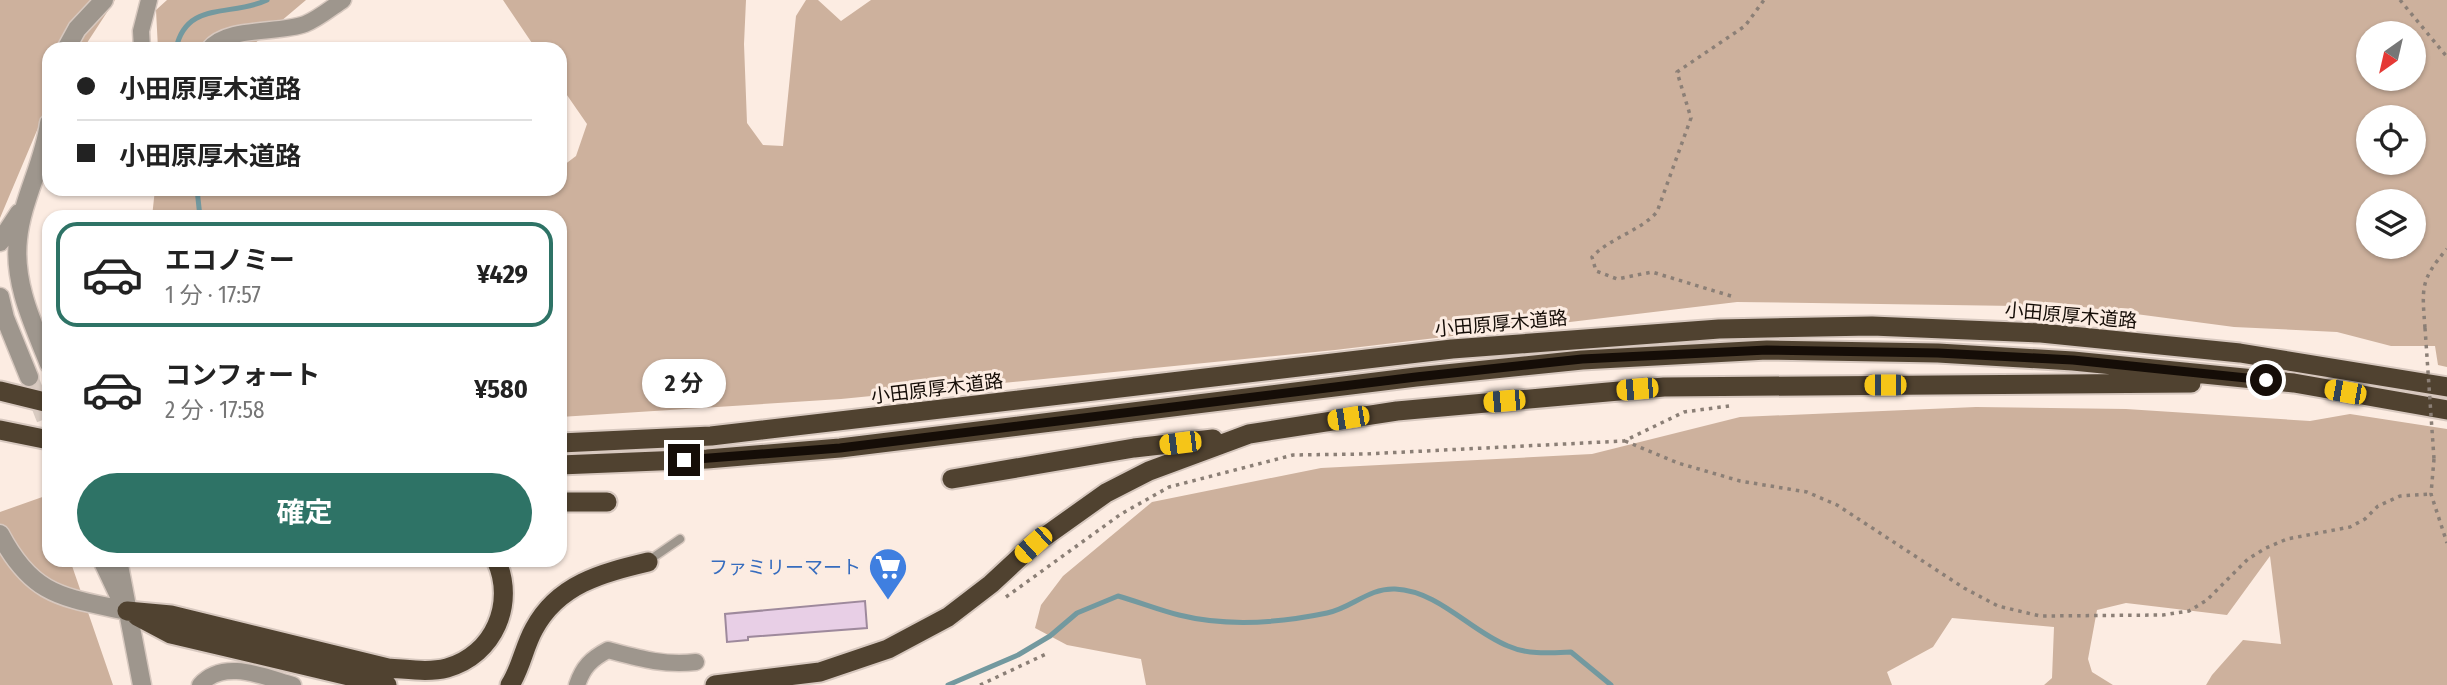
<!DOCTYPE html>
<html lang="ja">
<meta charset="utf-8">
<style>
:root{--surface:#fff;--page:#f6f6f6;--text:#222;--muted:#767676;--line:#e0e0e0;--accent:#2e7366}
body{margin:0;font-family:"Fira Sans Condensed","Noto Sans JP",sans-serif;background:var(--page);color:var(--text);height:100vh;display:flex;flex-direction:column;font-size:26px;white-space:nowrap}
*{box-sizing:border-box;margin:0}
p{font-size:23px;color:var(--muted)}
.icon{flex:none;width:38px;height:38px;fill:none;stroke:currentColor;stroke-width:2;stroke-linecap:round;stroke-linejoin:round}
.map{position:relative;flex:1;overflow:hidden}
.details{position:absolute;left:42px;top:210px;width:525px;height:357px;display:flex;flex-direction:column;background:var(--surface);border-radius:21px;box-shadow:0 2px 5px #0004}
.details>*{flex:none}
.top-card{position:absolute;left:42px;top:42px;width:525px;height:154px;border-radius:21px;box-shadow:0 2px 5px #0004;display:grid;align-content:center;height:154px;padding:0 35px;background:var(--surface)}
.needle{width:46px;rotate:214deg}
.tools{position:absolute;left:2356px;top:21px;display:grid;gap:14px}
.tools a{display:grid;place-items:center;width:70px;height:70px;border-radius:50%;background:var(--surface);box-shadow:0 2px 5px #0004;font-size:35px}
.end{position:absolute;width:32px;height:32px;margin:-16px;border:9px solid #150d07;background:#fff;box-shadow:0 0 0 4px #fff}
.from{border-radius:50%}
.bubble{position:absolute;height:49px;border-radius:24px;background:var(--surface);box-shadow:0 2px 5px #0004;font-size:23px;font-weight:700;line-height:49px;text-align:center}
.car{position:absolute;width:21px;height:42px;margin:-21px -10px;border-radius:9px;box-shadow:0 0 5px 2px #0007;background:linear-gradient(#f5c518 24%,#345 0 40%,#f5c518 0 76%,#345 0 86%,#f5c518 0)}
.top-card b{display:flex;align-items:center;gap:24px;height:66px;font-size:26px}
.top-card b+b{border-top:2px solid var(--line)}
.top-card i{width:18px;height:18px;background:var(--text)}
ul{padding:12px 0 0;list-style:none}
li{display:flex;align-items:center;gap:21px;height:105px;margin:0 14px 10px;padding:0 21px;border:4px solid transparent;border-radius:21px}
li div{flex:1}
li b{display:block;font-size:26px}
li em{font-style:normal;font-weight:700}
li.on{border-color:var(--accent)}
li>.icon{width:63px;height:63px;stroke-width:1.5}
.primary-button{display:flex;gap:14px;margin-top:auto;padding:14px 35px}
.primary-button a{flex:1;height:80px;border-radius:42px;background:var(--accent);color:#fff;font-size:28px;font-weight:700;line-height:80px;text-align:center}
.map>svg:first-child{display:block}
.forest{fill:#cdb19d;fill-rule:evenodd}
.lines{fill:none;stroke-linecap:round;stroke-linejoin:round}
.stream{stroke:#73999f;stroke-width:5}
.building{fill:#e8cfe6;stroke:#9e899c;stroke-width:2}
.tertiary-tunnel{stroke:#d9cbc1;stroke-width:18;stroke-dasharray:18 9;stroke-linecap:butt}
.service-casing{stroke:#d7c8bf;stroke-width:11}
.minor-casing{stroke:#d7c8bf;stroke-width:19}
.tertiary-casing{stroke:#d7c8bf;stroke-width:21}
.trunk-casing{stroke:#d7c8bf;stroke-width:23}
.path{stroke:#8b7f76;stroke-width:3.5;stroke-dasharray:3.5 5;stroke-linecap:butt}
.service{stroke:#9e968d;stroke-width:8}
.minor{stroke:#9e968d;stroke-width:16}
.tertiary{stroke:#9e968d;stroke-width:18}
.trunk{stroke:#504230;stroke-width:19}
.path-bridge{stroke:#8b7f76;stroke-width:3.5;stroke-dasharray:3.5 5;stroke-linecap:butt}
.route{stroke:#150d07;stroke-width:9}
.labels{text-anchor:middle;stroke-width:6;stroke-linejoin:round;paint-order:stroke}
.street-label{font-size:19px;fill:#150d07;stroke:#fcece2}
.shop-label{font-size:19px;fill:#366cbe;stroke:#fcece2;text-anchor:end}
</style>
<div class="map">
<svg width="2447" height="685" viewBox="0 0 2447 685">
<rect width="100%" height="100%" fill="#fcece2"/>
<path class="forest" d="M0,0H115L83,49H49V102L0,218Z
M167,0H306L248,49H158L156,10Z
M503,0H746L744,44L747,123L763,145L783,146L796,16L806,0H818L841,21L871,0H2447V367L2438,365L2435,346H2391L2337,332L2234,327L2083,307L1737,302L1335,350L841,399L560,417V217H152L155,189H446L477,196L532,189H560V168L576,156L587,124L560,85V49H536ZM2413,33V79H2368V33ZM2368,117H2413V163H2368ZM2413,201V247H2368V201Z
M1976,407L2126,409L2310,421L2350,414L2447,429V685H2206L2212,675L2243,640L2281,644L2270,556L2227,615L2126,603L2097,610L2088,659L2092,672L2113,685H2044L2052,678L2054,627L1952,618L1933,647L1887,672L1892,685H1146L1141,659L1067,645L1035,628L1041,605L1063,576L1152,502L1321,468L1592,454L1740,417Z
M48,495L49,560H70L113,685H0V512Z"/>
<g class="lines">
<path class="stream" d="M176,49C186,0 232,17 267,0
M197,189L200,217
M948,685L1018,655L1050,636L1077,613L1118,596C1139,602 1159,610 1179,615C1227,627 1279,623 1327,613C1352,608 1368,588 1395,589C1439,591 1470,631 1508,646C1528,655 1550,653 1571,652L1611,685"/>
</g>
<path class="building" d="M865,601L867,628L748,637V640L727,642L725,614Z"/>
<g class="lines">
<path class="tertiary-tunnel" d="M29,377L49,428"/>
<g class="service-casing">
<path id="service" d="M648,561L680,539"/>
</g>
<g class="minor-casing">
<path id="minor" d="M142,49L141,31L149,0
M209,49C227,26 279,34 305,24C318,19 331,8 343,0
M200,685C224,658 264,677 293,685
M577,685C583,667 591,659 608,650C638,658 664,666 696,662"/>
</g>
<g class="tertiary-casing">
<path id="tertiary" d="M66,49L77,29L104,0
M49,123C44,163 22,199 18,239C13,283 33,324 49,364
M0,242L19,213
M0,297L5,318L29,377
M0,534C33,597 63,597 127,611
M102,560L119,596
M118,560L142,685"/>
</g>
<g class="trunk-casing">
<path id="trunk" d="M0,391L49,403
M0,430L49,440
M560,443L711,436L1452,349L1719,329L1872,326L2041,333L2240,353L2447,387
M560,465L707,459L840,448L1416,377L1582,360L1767,350L1938,353L2073,361L2294,383L2447,410
M952,479L1134,448L1213,439
M560,502H607
M127,611L171,615L388,668C407,669 428,673 447,668C494,655 516,603 496,560
M137,616L171,634L387,685
M510,685C521,668 524,647 534,629C558,584 602,573 648,562
M715,685L820,672L888,649L948,617L991,584L1033,545L1106,493L1149,471L1249,434L1397,411L1664,387L2191,383"/>
</g>
<path class="path" d="M2400,0L2447,57
M1731,296L1652,272L1617,279L1596,271L1592,257C1611,237 1639,232 1657,212L1691,118L1677,72L1745,26L1764,0
M2425,328C2422,288 2420,280 2447,249
M1625,441L1678,463L1740,481L1807,492L1837,505L1964,588L1998,606L2040,616L2163,615L2189,611L2207,600L2248,559L2266,548L2287,539L2350,527L2365,519L2378,506L2400,496L2431,494
M2434,459L2431,494L2447,543
M1006,597L1121,514L1169,487L1293,455L1365,454L1624,441L1684,412L1729,406
M980,685L1046,654"/>
<use href="#service" class="service"/>
<use href="#minor" class="minor"/>
<use href="#tertiary" class="tertiary"/>
<use href="#trunk" class="trunk"/>
<path class="path-bridge" d="M2425,328L2434,459"/>
</g>
<g class="lines">
<path class="route" d="M684,460L840,448L1416,377L1582,359L1767,350L1938,353L2073,360L2266,380"/>
</g>
<defs>
<g id="supermarket-pin" transform="scale(2.0125)"><path d="M0 17L-7.5 6A9.5 9.5 0 1 1 7.5 6Z" fill="#3f7fe0" stroke="#fcece2"/><path d="M-6-5.5h2.5l.6 2H6L4.5 2H-2.5L-4.4-4H-6ZM-1.5 3.2a1.3 1.3 0 1 0 .1 0ZM3 3.2a1.3 1.3 0 1 0 .1 0Z" fill="#fff"/></g>
</defs>
<g fill-rule="evenodd">
<use href="#supermarket-pin" x="888" y="567"/>
</g>
<g class="labels">
<g class="street-label">
<text transform="translate(2071 315) rotate(5)" y="7">小田原厚木道路</text>
<text transform="translate(1501 323) rotate(-5)" y="7">小田原厚木道路</text>
<text transform="translate(937 388) rotate(-7)" y="7">小田原厚木道路</text>
</g>
<g class="shop-label">
<text x="861" y="574">ファミリーマート</text>
</g>
</g>
</svg>
<div class="tools">
<a><svg class="needle" viewBox="-14 -14 28 28"><path d="M0-13l5 13h-10z" fill="#e53935"/><path d="M0 13l5-13h-10z" fill="#767676"/></svg></a>
<a><svg class="icon" aria-label="locate" viewBox="0 0 24 24"><circle cx="12" cy="12" r="6"/><path d="M12 2v4M12 18v4M2 12h4M18 12h4"/></svg></a>
<a><svg class="icon" aria-label="layers" viewBox="0 0 24 24"><path d="M12 4l9 5-9 5-9-5zM3 14l9 5 9-5"/></svg></a>
</div>
<i class="end from" style="left:2266px;top:380px"></i>
<i class="end" style="left:684px;top:460px"></i>
<div class="bubble" style="left:642px;top:359px;width:84px">2 分</div>
<i class="car" style="left:1885px;top:385px;rotate:270deg"></i>
<i class="car" style="left:1637px;top:389px;rotate:265deg"></i>
<i class="car" style="left:2345px;top:392px;rotate:280deg"></i>
<i class="car" style="left:1504px;top:401px;rotate:265deg"></i>
<i class="car" style="left:1348px;top:418px;rotate:261deg"></i>
<i class="car" style="left:1180px;top:443px;rotate:263deg"></i>
<i class="car" style="left:1033px;top:545px;rotate:228deg"></i>
<div class="top-card">
<b><i class="from"></i>小田原厚木道路</b>
<b><i></i>小田原厚木道路</b>
</div>
<section class="details">
<ul>
<li class="on"><svg class="icon" aria-label="car" viewBox="0 0 24 24"><path d="M5 17H2v-5l4-1 3-4h7l3 4 3 1v5h-3M9 17h6M6 11h13"/><circle cx="7" cy="17" r="2"/><circle cx="17" cy="17" r="2"/></svg><div><b>エコノミー</b><p>1 分 · 17:57</p></div><em>¥429</em></li>
<li><svg class="icon" aria-label="car" viewBox="0 0 24 24"><path d="M5 17H2v-5l4-1 3-4h7l3 4 3 1v5h-3M9 17h6M6 11h13"/><circle cx="7" cy="17" r="2"/><circle cx="17" cy="17" r="2"/></svg><div><b>コンフォート</b><p>2 分 · 17:58</p></div><em>¥580</em></li>
</ul>
<div class="primary-button"><a>確定</a></div>
</section>
</div>
